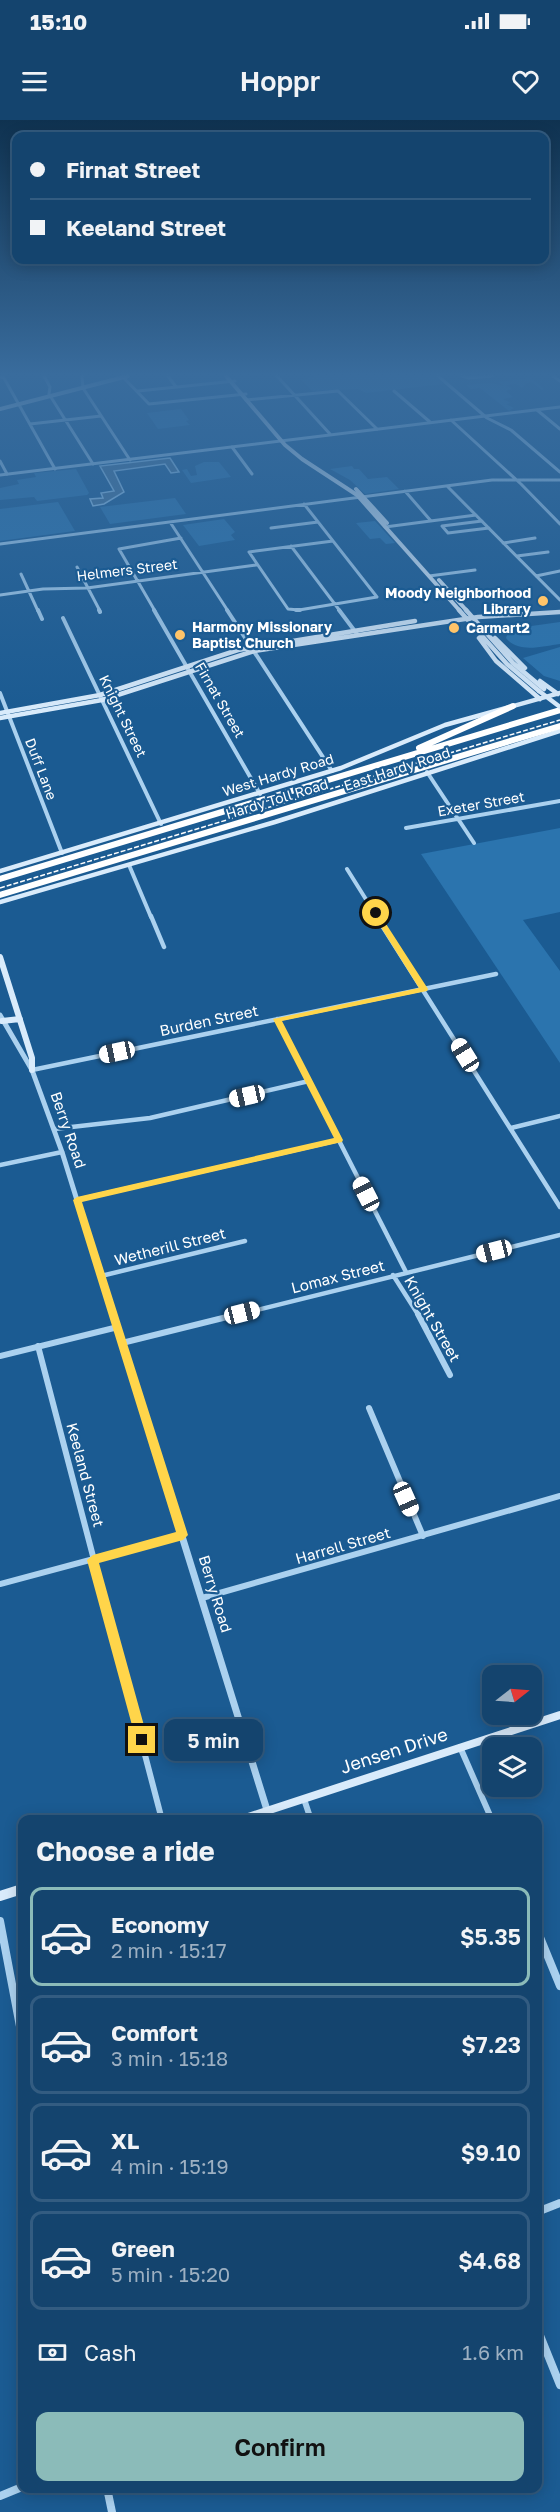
<!DOCTYPE html>
<meta charset="utf-8">
<style>
:root{--surface:#14446e;--page:#1d4b73;--text:#f1f3f6;--muted:#9db0c2;--line:#335c81;--accent:#8bbbb9}
body{margin:0;font-family:"Golos Text",sans-serif;background:var(--page);color:var(--text);height:100vh;display:flex;flex-direction:column;font-size:22px;white-space:nowrap}
*{box-sizing:border-box;margin:0}
p{font-size:20px;color:var(--muted)}
.icon{flex:none;width:33px;height:33px;fill:none;stroke:currentColor;stroke-width:2;stroke-linecap:round;stroke-linejoin:round}
.map{position:relative;flex:1;overflow:hidden}
.sheet{position:absolute;left:18px;top:1695px;width:524px;height:678px;display:flex;flex-direction:column;background:var(--surface);border-radius:12px;box-shadow:0 3px 15px #0003,0 0 0 2px var(--line)}
.sheet>*{flex:none}
.banner{position:absolute;left:12px;top:12px;width:537px;height:132px;border-radius:12px;box-shadow:0 3px 15px #0003,0 0 0 2px var(--line);display:grid;align-content:center;height:132px;padding:0 18px;background:var(--surface)}
.needle{width:39px;rotate:73deg}
.fabs{position:absolute;left:482px;top:1545px;display:grid;gap:12px}
.fabs a{display:grid;place-items:center;width:60px;height:60px;border-radius:12px;background:var(--surface);box-shadow:0 3px 15px #0003,0 0 0 2px var(--line);font-size:30px}
.end{position:absolute;width:27px;height:27px;margin:-14px;border:8px solid #ffd54a;background:#111;box-shadow:0 0 0 3px #111}
.from{border-radius:50%}
.bubble{position:absolute;height:42px;border-radius:12px;background:var(--surface);box-shadow:0 3px 15px #0003,0 0 0 2px var(--line);font-size:20px;font-weight:600;line-height:42px;text-align:center}
.car{position:absolute;width:18px;height:36px;margin:-18px -9px;border-radius:8px;box-shadow:0 0 4px 2px #0007;background:linear-gradient(#fff 24%,#345 0 40%,#fff 0 76%,#345 0 86%,#fff 0)}
.banner b{display:flex;align-items:center;gap:21px;height:57px;font-size:22px}
.banner b+b{border-top:2px solid var(--line)}
.banner i{width:15px;height:15px;background:var(--text)}
ul{padding:0;list-style:none}
li{display:flex;align-items:center;gap:18px;height:99px;margin:0 12px 9px;padding:0 6px;border:3px solid var(--line);border-radius:12px}
li div{flex:1}
li b{display:block;font-size:22px}
li em{font-style:normal;font-weight:600}
li.selected{border-color:var(--accent)}
li>.icon{width:54px;height:54px;stroke-width:1.5}
h2{padding:0 18px;font-size:27px;line-height:72px}
.pay{display:flex;align-items:center;gap:15px;height:66px;padding:0 18px;font-size:22px}
.pay p{margin-inline-start:auto}
.cta{display:flex;gap:12px;margin-top:auto;padding:12px 18px}
.cta a{flex:1;height:69px;border-radius:12px;background:var(--accent);color:#111;font-size:24px;font-weight:600;line-height:69px;text-align:center}
.status{display:flex;justify-content:space-between;align-items:center;height:42px;padding:0 30px;background:var(--surface);direction:ltr}
.status svg{height:16px;fill:currentColor}
header{display:flex;justify-content:space-between;align-items:center;height:78px;padding:0 18px;background:var(--surface);font-size:27px;font-weight:600}
.map>svg:first-child{display:block}
.green{fill:#2b74ae}
.water{fill:#47749b;stroke:#9ecdf1;stroke-width:1.5}
.lines{fill:none;stroke-linecap:round;stroke-linejoin:round}
.minor-far4{stroke:#abd1ef;stroke-width:3}
.minor-far3{stroke:#abd1ef;stroke-width:4}
.minor-far2{stroke:#abd1ef;stroke-width:4.5}
.minor-far1{stroke:#abd1ef;stroke-width:6}
.minor{stroke:#abd1ef;stroke-width:8}
.tertiary-far2{stroke:#abd1ef;stroke-width:3}
.tertiary-far1{stroke:#abd1ef;stroke-width:5}
.tertiary{stroke:#abd1ef;stroke-width:7}
.secondary-far4{stroke:#d9ebfb;stroke-width:4}
.secondary-far3{stroke:#d9ebfb;stroke-width:4.5}
.secondary-far2{stroke:#d9ebfb;stroke-width:6}
.secondary-far1{stroke:#d9ebfb;stroke-width:8}
.secondary{stroke:#d9ebfb;stroke-width:10}
.motorway{stroke:#fff;stroke-width:6}
.rail{stroke:#fff;stroke-width:1.5;stroke-dasharray:5 2;stroke-linecap:butt}
.secondary-bridge{stroke:#d9ebfb;stroke-width:4.5}
.route{fill:#ffd54a}
.poi-dot{fill:#ffc469;stroke:#1b5b92;stroke-width:2}
.labels{text-anchor:middle;stroke-width:4.5;stroke-linejoin:round;paint-order:stroke}
.far-street-label{font-size:14px;fill:#fff;stroke:#1b5b92}
.far-poi-label{font-size:14px;font-weight:bold;fill:#fff;stroke:#1b5b92;text-anchor:start}
.street-label{font-size:15px;fill:#fff;stroke:#1b5b92}
.near-street-label{font-size:18px;fill:#fff;stroke:#1b5b92}
</style>
<div class="status"><b>15:10</b><svg viewBox="0 0 49 12"><path d="M0 12V9h3v3zM5 12V6h3v6zM10 12V3h3v9zM15 12V0h3v12zM26 1h20v11H26zM47 4h2v5h-2z"/></svg></div>
<header><svg class="icon" aria-label="menu" viewBox="0 0 24 24"><path d="M4 6h16M4 12h16M4 18h16"/></svg>Hoppr<svg class="icon" aria-label="heart" viewBox="0 0 24 24"><path d="M12 20l-8-8c-3-5 5-10 8-4 3-6 11-1 8 4z"/></svg></header>
<div class="map">
<svg width="560" height="2392" viewBox="0 0 560 2392">
<rect width="100%" height="100%" fill="#1b5b92"/>
<path class="green" d="M315,256H435L444,264L366,273L358,269L312,271L301,260Z
M531,258L544,269L542,270L531,262L527,263L522,268L516,264L506,265L512,269L506,271L513,277L503,279L511,283L506,284L514,288L509,291L480,268L471,269L466,265L491,263L504,266L498,262Z
M181,289L189,300L186,301L190,305L158,309L147,293Z
M204,342H219L231,357L191,363L182,350L187,349L191,356L197,355L195,346Z
M352,346L354,349H359L368,359L387,357L399,369L365,374L350,360L330,349Z
M76,349L89,373L87,375L37,381L34,377L0,380V368L19,364L17,360L36,357L34,353Z
M175,378L186,394L110,404L100,387Z
M58,382L75,411L0,421V389Z
M224,399L235,412L231,415L235,420L199,426L183,405Z
M375,401L395,423L386,424L380,418L370,419L356,403Z
M560,502V524C543,526 518,534 506,518L508,512L503,510Z
M560,527V561L544,556L523,538Z
M560,708V792L523,800L560,851V943L421,734Z"/>
<path class="water" d="M170,338L179,352L171,353L165,344L114,351L124,372L104,384L93,386L90,379L103,378L101,373L114,371L100,346Z"/>
<g class="lines">
<path class="minor-far4" d="M44,256L50,267L49,274L93,344
M82,256L83,268L130,340
M122,256L149,284L246,274
M168,256L176,267
M277,256L330,314
M438,256L487,298L511,310L560,352
M462,256L469,258L492,256
M0,257L4,258L55,349
M138,271L235,261
M394,271L430,302
M246,280L338,271L377,309
M537,290L560,309
M451,300L521,364L560,404
M30,304L101,296
M232,327L252,354
M0,341L7,354
M447,366L560,480
M405,371L431,401
M304,384L377,477L299,490L288,489L249,432L333,421
M482,401L442,406L448,413L489,408
M170,402L228,491
M385,407L476,395
M271,408L318,402
M503,423L535,418
M0,424L492,360H560
M291,426L340,491
M517,436L548,432
M77,447L100,491
M21,454L38,491
M429,456L475,450
M536,456L560,451
M0,475L43,469L87,468L256,445
M155,491L119,429L181,418"/>
<path class="minor-far3" d="M38,490L42,499
M99,490L100,492
M154,490L260,674
M227,490L332,651
M296,490H300
M339,490L357,514
M63,498L161,704
M0,573L62,733
M427,652L474,723
M406,708L560,681
M129,745L151,797
M347,749L377,797"/>
<path class="minor-far2" d="M151,796L164,827
M376,796L560,1087
M277,899L406,1152
M32,950L496,854
M511,1008L560,996
M54,1009L150,998L309,961
M0,1045L62,1032
M77,1080L339,1020
M393,1155L419,1196
M101,1156L245,1121
M233,1196L560,1115"/>
<path class="minor-far1" d="M418,1194L450,1255
M122,1223L239,1194
M38,1226L162,1700
M0,1236L118,1207
M369,1288L423,1416
M0,1464L183,1415
M202,1478L560,1376
M460,1627L492,1700
M304,1679L311,1700"/>
<path class="minor" d="M0,1801L22,1917
M537,1810L560,1866
M537,2092L560,2083
M537,2208L560,2265
M107,2368L112,2392
M0,2376L22,2367"/>
<path class="tertiary-far2" d="M553,256L560,261
M0,355L560,287"/>
<path class="tertiary-far1" d="M0,895L32,950L62,1032L113,1196"/>
<path class="tertiary" d="M113,1194L267,1690"/>
<path class="secondary-far4" d="M226,256L285,325L302,339L357,375L460,491
M0,289L128,256
M356,369L387,403
M439,460L467,491"/>
<path class="secondary-far3" d="M459,490L507,544L539,571
M466,490L513,543L544,569
M479,518L496,541L540,579
M495,518L525,548
M540,561L558,574
M0,593L100,575L238,530L415,501
M0,598L102,580L254,531L478,497L560,492
M0,751L341,648L445,605L560,573
M0,782L275,702L560,611"/>
<path class="secondary-far2" d="M0,837L32,938V950
M2,901L20,899"/>
<path class="secondary-far1" d="M239,1700L560,1595"/>
<path class="secondary" d="M0,1776L22,1769"/>
<path class="motorway" d="M419,628L513,586
M0,759L560,590
M0,775L560,606"/>
<path class="rail" d="M0,768L560,600"/>
<path class="secondary-bridge" d="M539,571L560,587"/>
</g>
<linearGradient id="sky" x2="0" y2="1"><stop stop-color="#0f3250"/><stop offset="0.43" stop-color="#396c9d"/><stop offset="1" stop-color="#396c9d" stop-opacity="0"/></linearGradient>
<rect width="560" height="591" fill="url(#sky)"/>
<path class="route" d="M376,791L379,793L428,869L427,871L282,901L343,1020L342,1022L82,1082L188,1415L183,1420L99,1443L148,1620L142,1626L136,1620L87,1440L93,1435L176,1412L73,1080L77,1077L334,1018L273,899L419,868L372,793Z"/>
<g class="poi-dot">
<circle cx="543" cy="481" r="6"/>
<circle cx="454" cy="508" r="6"/>
<circle cx="180" cy="515" r="6"/>
</g>
<g class="labels">
<g class="far-street-label">
<text transform="translate(127 450) rotate(-7)" y="5">Helmers Street</text>
<text transform="translate(220 580) rotate(60)" y="5">Firnat Street</text>
<text transform="translate(123 596) rotate(64)" y="5">Knight Street</text>
<text transform="translate(41 649) rotate(69)" y="5">Duff Lane</text>
<text transform="translate(397 649) rotate(-18)" y="5">East Hardy Road</text>
<text transform="translate(278 655) rotate(-17)" y="5">West Hardy Road</text>
<text transform="translate(277 679) rotate(-17)" y="5">Hardy Toll Road</text>
<text transform="translate(481 684) rotate(-10)" y="5">Exeter Street</text>
</g>
<g class="far-poi-label">
<text x="531" y="478" text-anchor="end">Moody Neighborhood<tspan x="531" dy="16">Library</tspan></text>
<text x="192" y="512">Harmony Missionary<tspan x="192" dy="16">Baptist Church</tspan></text>
<text x="466" y="513">Carmart2</text>
</g>
<g class="street-label">
<text transform="translate(209 901) rotate(-12)" y="5">Burden Street</text>
<text transform="translate(68 1010) rotate(71)" y="5">Berry Road</text>
<text transform="translate(170 1127) rotate(-14)" y="5">Wetherill Street</text>
<text transform="translate(338 1157) rotate(-14)" y="5">Lomax Street</text>
<text transform="translate(432 1199) rotate(60)" y="5">Knight Street</text>
<text transform="translate(85 1355) rotate(75)" y="5">Keeland Street</text>
<text transform="translate(343 1426) rotate(-16)" y="5">Harrell Street</text>
<text transform="translate(215 1474) rotate(73)" y="5">Berry Road</text>
</g>
<g class="near-street-label">
<text transform="translate(394 1631) rotate(-18)" y="6">Jensen Drive</text>
</g>
</g>
</svg>
<div class="fabs">
<a><svg class="needle" viewBox="-14 -14 28 28"><path d="M0-13l5 13h-10z" fill="#e53935"/><path d="M0 13l5-13h-10z" fill="#9db0c2"/></svg></a>
<a><svg class="icon" aria-label="layers" viewBox="0 0 24 24"><path d="M12 4l9 5-9 5-9-5zM3 14l9 5 9-5"/></svg></a>
</div>
<i class="end from" style="left:376px;top:793px"></i>
<i class="end" style="left:142px;top:1620px"></i>
<div class="bubble" style="left:164px;top:1599px;width:99px">5 min</div>
<i class="car" style="left:117px;top:932px;rotate:258deg"></i>
<i class="car" style="left:465px;top:935px;rotate:328deg"></i>
<i class="car" style="left:247px;top:976px;rotate:257deg"></i>
<i class="car" style="left:366px;top:1074px;rotate:333deg"></i>
<i class="car" style="left:494px;top:1131px;rotate:256deg"></i>
<i class="car" style="left:242px;top:1193px;rotate:76deg"></i>
<i class="car" style="left:406px;top:1379px;rotate:156deg"></i>
<div class="banner">
<b><i class="from"></i>Firnat Street</b>
<b><i></i>Keeland Street</b>
</div>
<section class="sheet">
<h2>Choose a ride</h2>
<ul>
<li class="selected"><svg class="icon" aria-label="car" viewBox="0 0 24 24"><path d="M5 17H2v-5l4-1 3-4h7l3 4 3 1v5h-3M9 17h6M6 11h13"/><circle cx="7" cy="17" r="2"/><circle cx="17" cy="17" r="2"/></svg><div><b>Economy</b><p>2 min · 15:17</p></div><em>$5.35</em></li>
<li><svg class="icon" aria-label="car" viewBox="0 0 24 24"><path d="M5 17H2v-5l4-1 3-4h7l3 4 3 1v5h-3M9 17h6M6 11h13"/><circle cx="7" cy="17" r="2"/><circle cx="17" cy="17" r="2"/></svg><div><b>Comfort</b><p>3 min · 15:18</p></div><em>$7.23</em></li>
<li><svg class="icon" aria-label="car" viewBox="0 0 24 24"><path d="M5 17H2v-5l4-1 3-4h7l3 4 3 1v5h-3M9 17h6M6 11h13"/><circle cx="7" cy="17" r="2"/><circle cx="17" cy="17" r="2"/></svg><div><b>XL</b><p>4 min · 15:19</p></div><em>$9.10</em></li>
<li><svg class="icon" aria-label="car" viewBox="0 0 24 24"><path d="M5 17H2v-5l4-1 3-4h7l3 4 3 1v5h-3M9 17h6M6 11h13"/><circle cx="7" cy="17" r="2"/><circle cx="17" cy="17" r="2"/></svg><div><b>Green</b><p>5 min · 15:20</p></div><em>$4.68</em></li>
</ul>
<div class="pay"><svg class="icon" aria-label="cash" viewBox="0 0 24 24"><path d="M3 7h18v10H3z"/><circle cx="12" cy="12" r="2"/></svg>Cash<p>1.6 km</p></div>
<div class="cta"><a>Confirm</a></div>
</section>
</div>
